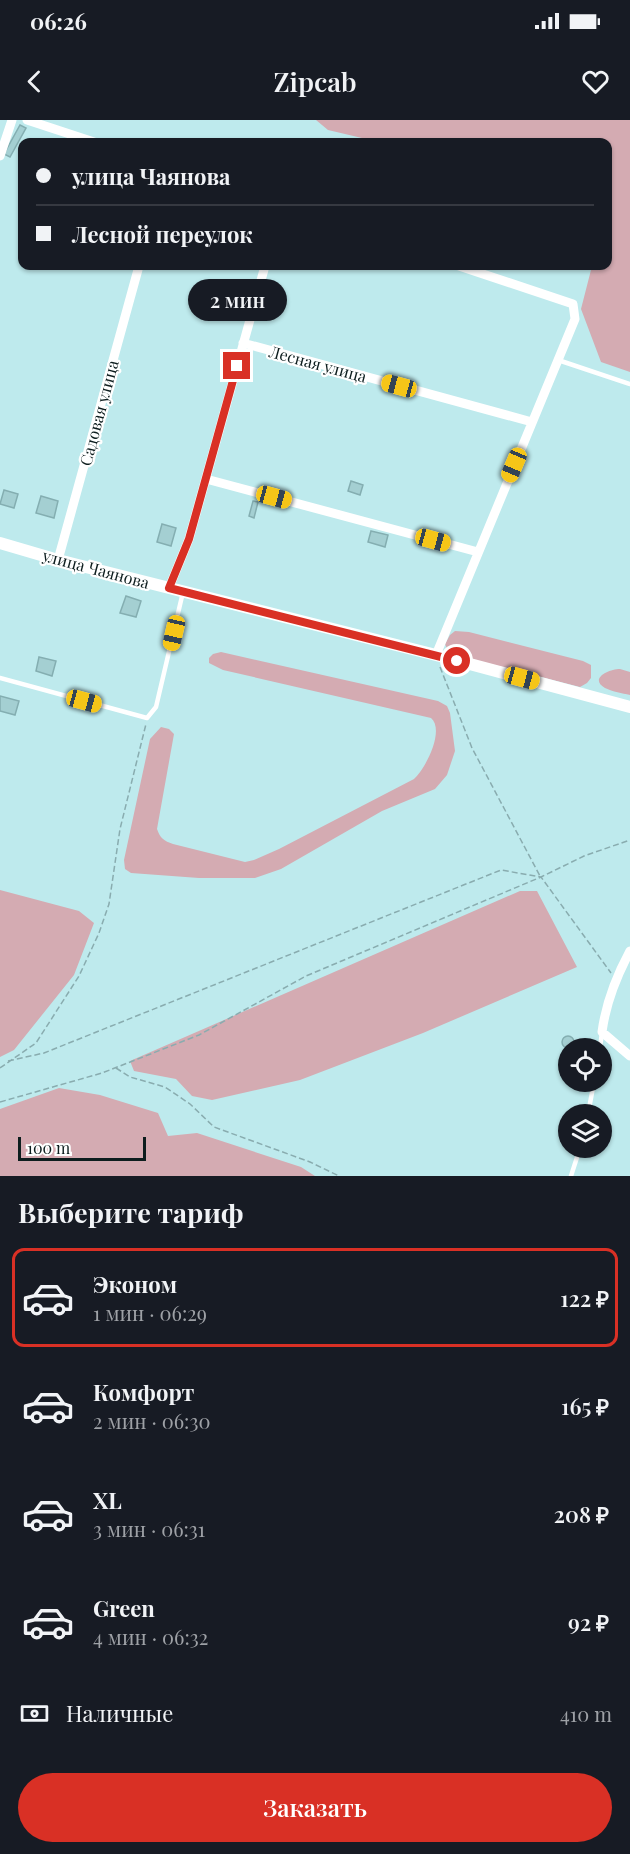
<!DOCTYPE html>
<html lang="ru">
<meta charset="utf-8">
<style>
:root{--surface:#171b24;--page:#242831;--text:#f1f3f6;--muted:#9ea1a6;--line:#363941;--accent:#d93025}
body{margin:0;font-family:"Playfair Display",serif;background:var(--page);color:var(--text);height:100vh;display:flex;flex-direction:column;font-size:22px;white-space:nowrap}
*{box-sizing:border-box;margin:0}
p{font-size:20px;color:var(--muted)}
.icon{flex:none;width:33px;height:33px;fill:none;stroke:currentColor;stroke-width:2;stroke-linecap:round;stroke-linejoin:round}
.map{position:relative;height:1056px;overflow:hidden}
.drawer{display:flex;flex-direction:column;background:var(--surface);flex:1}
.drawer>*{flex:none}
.banner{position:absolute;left:18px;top:18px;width:594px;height:132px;border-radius:12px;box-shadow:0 2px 4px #0004;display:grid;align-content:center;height:132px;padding:0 18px;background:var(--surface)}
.fabs{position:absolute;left:558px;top:918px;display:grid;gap:12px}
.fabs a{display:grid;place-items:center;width:54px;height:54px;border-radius:50%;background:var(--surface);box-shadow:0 2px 4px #0004;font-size:30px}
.scale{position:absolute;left:18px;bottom:15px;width:128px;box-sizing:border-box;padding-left:6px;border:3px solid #0d1d1e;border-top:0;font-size:16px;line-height:21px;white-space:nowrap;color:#0d1d1e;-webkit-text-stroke:4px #fff;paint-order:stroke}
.end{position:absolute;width:27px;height:27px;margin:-14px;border:8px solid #d93025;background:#fff;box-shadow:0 0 0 3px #fff}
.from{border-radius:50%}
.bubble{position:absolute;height:42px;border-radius:21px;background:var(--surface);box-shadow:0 2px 4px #0004;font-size:20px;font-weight:600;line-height:42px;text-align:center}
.car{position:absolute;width:18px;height:36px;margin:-18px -9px;border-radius:8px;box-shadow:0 0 4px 2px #0007;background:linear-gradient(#f5c518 24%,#345 0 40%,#f5c518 0 76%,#345 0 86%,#f5c518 0)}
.banner b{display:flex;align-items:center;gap:21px;height:57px;font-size:22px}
.banner b+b{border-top:2px solid var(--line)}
.banner i{width:15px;height:15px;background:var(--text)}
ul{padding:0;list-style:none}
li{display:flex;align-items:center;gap:18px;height:99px;margin:0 12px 9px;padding:0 6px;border:3px solid transparent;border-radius:12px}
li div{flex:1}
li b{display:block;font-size:22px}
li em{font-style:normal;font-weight:600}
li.active{border-color:var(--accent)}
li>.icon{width:54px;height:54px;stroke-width:1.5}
h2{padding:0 18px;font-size:27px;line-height:72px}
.pay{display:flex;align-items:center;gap:15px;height:66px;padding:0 18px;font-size:22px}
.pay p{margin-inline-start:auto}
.cta{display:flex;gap:12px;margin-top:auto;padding:12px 18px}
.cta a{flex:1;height:69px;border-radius:36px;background:var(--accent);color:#fff;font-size:24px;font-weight:600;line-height:69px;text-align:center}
.status{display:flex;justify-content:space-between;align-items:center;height:42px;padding:0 30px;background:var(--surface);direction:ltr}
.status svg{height:16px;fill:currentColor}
header{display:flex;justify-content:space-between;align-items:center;height:78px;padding:0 18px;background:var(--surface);font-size:27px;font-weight:600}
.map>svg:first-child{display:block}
.green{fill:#d4abb2}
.building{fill:#a4cfd2;stroke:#84aeb1;stroke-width:1.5}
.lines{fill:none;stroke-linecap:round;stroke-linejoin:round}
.path{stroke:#89acaf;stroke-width:1.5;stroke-dasharray:6 3;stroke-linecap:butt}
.service{stroke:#fff;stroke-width:4.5}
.minor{stroke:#fff;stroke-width:9}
.tertiary{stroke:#fff;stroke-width:12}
.route{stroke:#d93025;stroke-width:8}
.labels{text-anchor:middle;stroke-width:4.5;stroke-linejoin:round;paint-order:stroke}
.street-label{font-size:16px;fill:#0d1d1e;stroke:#fff}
</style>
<div class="status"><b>06:26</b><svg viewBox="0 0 49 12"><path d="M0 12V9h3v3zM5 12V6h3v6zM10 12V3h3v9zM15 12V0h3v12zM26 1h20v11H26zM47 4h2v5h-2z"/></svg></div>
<header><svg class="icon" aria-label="back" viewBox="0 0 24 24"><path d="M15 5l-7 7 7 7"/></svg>Zipcab<svg class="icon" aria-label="heart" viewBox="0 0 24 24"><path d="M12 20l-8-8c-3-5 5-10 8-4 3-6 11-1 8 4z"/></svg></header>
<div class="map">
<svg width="630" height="1056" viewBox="0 0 630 1056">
<rect width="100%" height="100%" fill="#beeaed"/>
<path class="green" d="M316,0H630V252L601,242L581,189L592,146H608V22H379L328,10Z
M455,511L469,512L583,541L591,545V558L587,563L580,567L455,535L448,531L445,524L450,515Z
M221,532L438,581L447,586L450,593L455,631L447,655L435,669L382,691L281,749L255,758H199L131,753L125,749L124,740L150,619L161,607L169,609L174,614L157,709C160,718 164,721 173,724L245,742L254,740L279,729L414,659C426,648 445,610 431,598L223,550L209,543V538L213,534Z
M620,549L630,552V575C622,573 613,572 605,568C589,559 608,549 620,549Z
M0,770L79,791L94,803L74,855L14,930L0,937Z
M520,771H537L577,847L423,913L300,960L212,980L192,976L176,959L134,951L130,941Z
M59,968L100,975L158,993L168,1016L197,1013L301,1047L315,1056H0V989Z"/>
<path class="building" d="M20,5L26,8L10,37L4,34Z
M351,361L363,365L360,375L348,371Z
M4,370L18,374L14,388L0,384Z
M41,376L58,381L54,398L36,393Z
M253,381L258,382L254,398L249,396Z
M162,404L176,408L171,426L157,422Z
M371,411L388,415L385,427L368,422Z
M126,476L141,481L136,497L120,493Z
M39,537L56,541L52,556L36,551Z
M0,576L19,581L15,595L0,591Z
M562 922a6 6 0 1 1 12 0a6 6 0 1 1-12 0Z"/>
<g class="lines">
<path class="path" d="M440,547L472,628L540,756
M8,941L44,933L501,750L541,757L611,853
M0,948L36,923L79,856L99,813L109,784L120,709L146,604
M116,948L130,957L165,967L190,984L214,1007L310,1042L339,1056
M0,982L102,953L199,915L306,856L541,757L584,736L630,720"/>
<path class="service" d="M558,240L630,264
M0,558L147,598L156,587L183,472
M600,928L602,912
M588,994L594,962
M571,1056L580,1028"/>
<path class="minor" d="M27,0L94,22
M0,36L12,0
M243,223L532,302
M206,359L478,432
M58,440L139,146
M169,468L189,419L265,146
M436,535L575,199L573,184L459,146
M630,831C616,857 606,882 602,912L630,936"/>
<path class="tertiary" d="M0,423L58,440L436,535L630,587"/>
</g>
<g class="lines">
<path class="route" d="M237,246L189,419L169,468L457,541"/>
</g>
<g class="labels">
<g class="street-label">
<text transform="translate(318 244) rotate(15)" y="6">Лесная улица</text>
<text transform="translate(99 293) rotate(-75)" y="6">Садовая улица</text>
<text transform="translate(96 449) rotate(15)" y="6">улица Чаянова</text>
</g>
</g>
</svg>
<div class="fabs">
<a><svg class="icon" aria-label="locate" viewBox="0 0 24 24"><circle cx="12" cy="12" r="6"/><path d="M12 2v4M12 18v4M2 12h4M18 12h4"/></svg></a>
<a><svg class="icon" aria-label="layers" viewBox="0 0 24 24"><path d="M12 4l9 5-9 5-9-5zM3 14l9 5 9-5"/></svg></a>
</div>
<div class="scale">100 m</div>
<i class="end from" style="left:457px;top:541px"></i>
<i class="end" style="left:237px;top:246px"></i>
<div class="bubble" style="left:188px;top:159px;width:99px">2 мин</div>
<i class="car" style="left:399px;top:266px;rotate:285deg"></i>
<i class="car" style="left:514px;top:345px;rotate:203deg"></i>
<i class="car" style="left:274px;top:377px;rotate:105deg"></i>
<i class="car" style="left:433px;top:420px;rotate:105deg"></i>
<i class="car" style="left:174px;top:513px;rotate:193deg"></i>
<i class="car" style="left:522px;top:558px;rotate:105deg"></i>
<i class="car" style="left:84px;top:581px;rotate:105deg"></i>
<div class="banner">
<b><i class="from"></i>улица Чаянова</b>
<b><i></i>Лесной переулок</b>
</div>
</div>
<section class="drawer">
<h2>Выберите тариф</h2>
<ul>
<li class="active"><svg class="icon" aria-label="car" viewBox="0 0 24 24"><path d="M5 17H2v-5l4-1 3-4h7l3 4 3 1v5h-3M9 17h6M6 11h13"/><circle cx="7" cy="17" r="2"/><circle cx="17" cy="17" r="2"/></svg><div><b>Эконом</b><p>1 мин · 06:29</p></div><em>122 ₽</em></li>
<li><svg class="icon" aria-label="car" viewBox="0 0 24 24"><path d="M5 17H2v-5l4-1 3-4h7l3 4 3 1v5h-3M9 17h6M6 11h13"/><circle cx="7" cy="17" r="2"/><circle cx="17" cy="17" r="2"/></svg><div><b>Комфорт</b><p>2 мин · 06:30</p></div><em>165 ₽</em></li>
<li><svg class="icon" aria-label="car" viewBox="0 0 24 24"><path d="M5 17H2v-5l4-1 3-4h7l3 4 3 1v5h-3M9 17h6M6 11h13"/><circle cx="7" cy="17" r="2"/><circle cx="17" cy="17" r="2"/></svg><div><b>XL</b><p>3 мин · 06:31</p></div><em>208 ₽</em></li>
<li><svg class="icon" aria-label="car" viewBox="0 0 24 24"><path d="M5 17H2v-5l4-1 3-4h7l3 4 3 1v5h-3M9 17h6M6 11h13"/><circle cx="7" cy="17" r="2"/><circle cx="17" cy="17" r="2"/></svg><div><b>Green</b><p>4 мин · 06:32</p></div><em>92 ₽</em></li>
</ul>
<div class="pay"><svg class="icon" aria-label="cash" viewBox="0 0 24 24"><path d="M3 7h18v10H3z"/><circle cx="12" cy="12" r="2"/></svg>Наличные<p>410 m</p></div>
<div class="cta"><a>Заказать</a></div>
</section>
